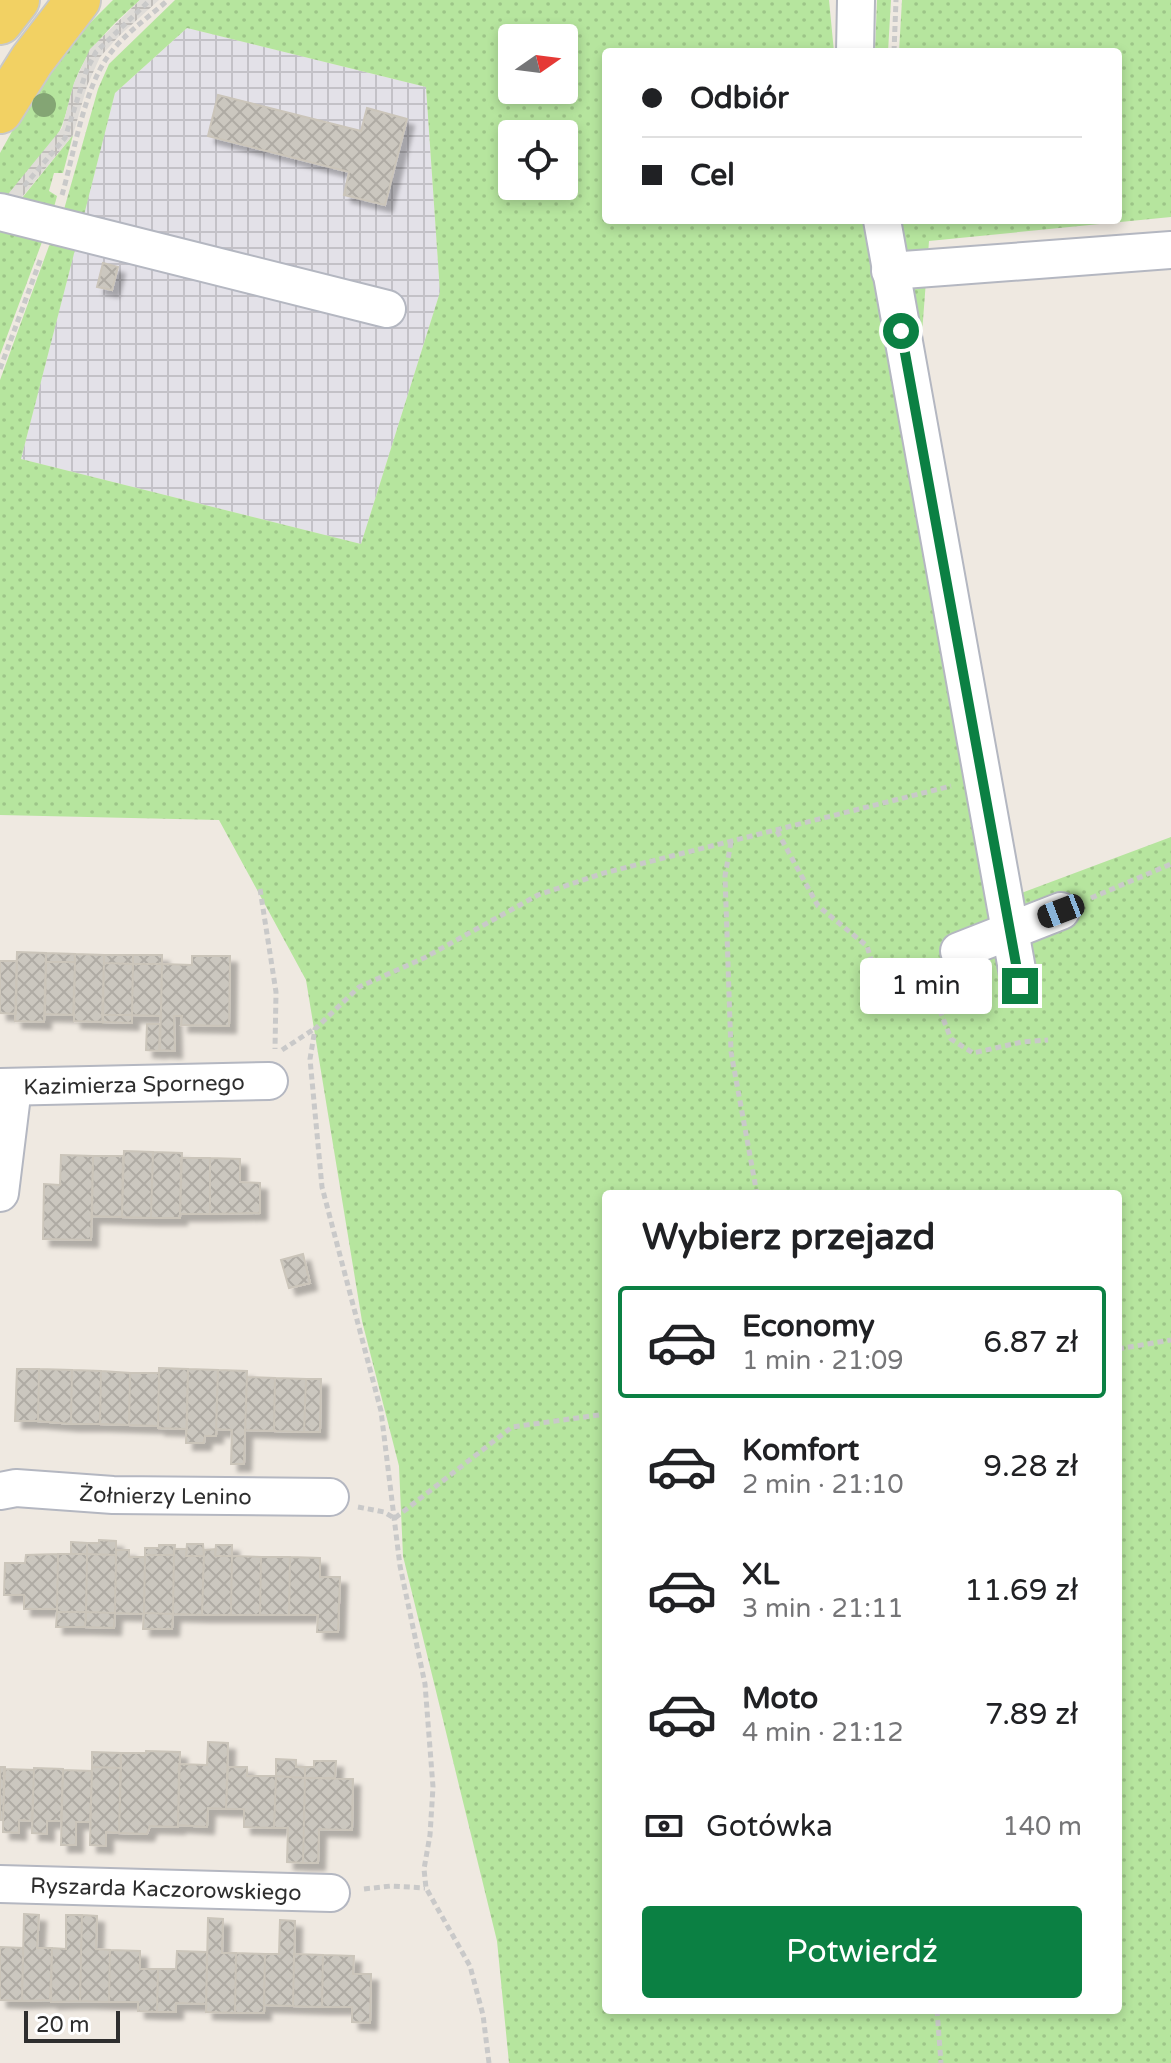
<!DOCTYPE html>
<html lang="pl">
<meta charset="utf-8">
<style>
:root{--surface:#fff;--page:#f6f6f6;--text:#202124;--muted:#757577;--line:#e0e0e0;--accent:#0b8043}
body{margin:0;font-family:"Varela Round",sans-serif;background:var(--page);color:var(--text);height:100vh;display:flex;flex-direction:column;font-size:30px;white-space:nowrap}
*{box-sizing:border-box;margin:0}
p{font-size:26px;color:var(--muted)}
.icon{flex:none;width:44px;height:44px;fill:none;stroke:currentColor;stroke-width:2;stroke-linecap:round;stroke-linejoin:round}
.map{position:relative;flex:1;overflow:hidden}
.drawer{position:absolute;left:602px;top:1190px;width:520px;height:824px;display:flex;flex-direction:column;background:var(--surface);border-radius:8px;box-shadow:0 4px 12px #0003}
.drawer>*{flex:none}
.hud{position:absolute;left:602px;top:48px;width:520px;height:176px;border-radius:8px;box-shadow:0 4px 12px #0003;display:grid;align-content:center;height:176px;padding:0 40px;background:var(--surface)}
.needle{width:52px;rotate:76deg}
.buttons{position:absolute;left:498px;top:24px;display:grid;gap:16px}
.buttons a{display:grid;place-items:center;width:80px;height:80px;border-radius:8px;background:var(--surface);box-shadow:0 4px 12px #0003;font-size:40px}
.scale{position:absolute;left:24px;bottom:20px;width:96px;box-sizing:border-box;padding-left:8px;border:4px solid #2e2e2e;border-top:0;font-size:22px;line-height:28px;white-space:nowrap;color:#2e2e2e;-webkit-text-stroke:6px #fff;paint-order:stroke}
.end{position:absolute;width:36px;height:36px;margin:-18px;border:10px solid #0b8043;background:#fff;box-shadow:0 0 0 4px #fff}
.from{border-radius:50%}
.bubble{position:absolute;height:56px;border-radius:8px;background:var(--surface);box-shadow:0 4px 12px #0003;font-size:26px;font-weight:600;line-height:56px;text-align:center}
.car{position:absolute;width:24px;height:48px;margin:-24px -12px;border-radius:10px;box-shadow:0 0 6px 2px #0007;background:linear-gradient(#222 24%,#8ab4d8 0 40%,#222 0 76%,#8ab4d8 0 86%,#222 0)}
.hud b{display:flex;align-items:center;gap:28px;height:76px;font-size:30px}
.hud b+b{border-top:2px solid var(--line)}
.hud i{width:20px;height:20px;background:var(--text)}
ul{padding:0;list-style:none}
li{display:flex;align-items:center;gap:24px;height:112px;margin:0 16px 12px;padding:0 24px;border:4px solid transparent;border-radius:8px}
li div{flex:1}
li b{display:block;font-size:30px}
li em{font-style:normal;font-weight:600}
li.on{border-color:var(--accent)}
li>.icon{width:72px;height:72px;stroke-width:1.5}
h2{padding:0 40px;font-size:36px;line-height:96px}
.pay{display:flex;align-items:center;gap:20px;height:88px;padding:0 40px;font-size:30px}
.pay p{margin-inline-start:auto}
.primary-button{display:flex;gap:16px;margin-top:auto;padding:16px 40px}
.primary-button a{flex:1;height:92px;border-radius:8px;background:var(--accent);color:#fff;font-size:32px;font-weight:600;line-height:92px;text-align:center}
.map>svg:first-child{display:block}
.industrial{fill:url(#industrial-grid)}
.grass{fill:url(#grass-dots);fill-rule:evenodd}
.plaza{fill:url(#plaza-grid)}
.building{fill:url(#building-cross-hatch);stroke:#cbc5ba;stroke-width:2;filter:url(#shadow)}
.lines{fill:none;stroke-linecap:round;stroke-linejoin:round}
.minor-casing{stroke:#b4b7c1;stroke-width:40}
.major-casing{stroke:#c9c9c9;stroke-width:48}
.path{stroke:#c9c9c9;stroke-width:5;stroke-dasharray:6 4;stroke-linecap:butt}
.minor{stroke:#fff;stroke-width:36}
.major{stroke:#f2d163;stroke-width:44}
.tree{fill:#84a574}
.route{stroke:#0b8043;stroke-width:10}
.labels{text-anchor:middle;stroke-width:6;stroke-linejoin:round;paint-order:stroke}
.street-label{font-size:22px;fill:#2e2e2e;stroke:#fff}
</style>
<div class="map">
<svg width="1171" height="2063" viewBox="0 0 1171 2063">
<defs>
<pattern id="industrial-grid" width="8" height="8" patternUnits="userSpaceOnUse" patternTransform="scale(2)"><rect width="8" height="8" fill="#e3e1e8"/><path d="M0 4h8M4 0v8" fill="none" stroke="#c3c1c7"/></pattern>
<pattern id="grass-dots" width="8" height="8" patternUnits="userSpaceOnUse" patternTransform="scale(2)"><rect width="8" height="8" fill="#b6e59e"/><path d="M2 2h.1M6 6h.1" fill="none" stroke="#9dc588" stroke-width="1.8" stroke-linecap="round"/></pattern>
<pattern id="plaza-grid" width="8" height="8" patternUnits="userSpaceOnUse" patternTransform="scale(2)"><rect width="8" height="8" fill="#dfdcd8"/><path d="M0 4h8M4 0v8" fill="none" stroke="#c0bdba"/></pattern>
<pattern id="building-cross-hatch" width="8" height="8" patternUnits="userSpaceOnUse" patternTransform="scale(2)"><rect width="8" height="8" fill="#cbc7bf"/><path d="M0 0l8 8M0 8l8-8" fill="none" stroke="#afaba4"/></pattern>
<filter id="shadow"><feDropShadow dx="7" dy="7" stdDeviation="2" flood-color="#0004"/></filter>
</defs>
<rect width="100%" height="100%" fill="#efe9e1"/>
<path class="industrial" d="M187,28L426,87L440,292L361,544L21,459L115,93Z"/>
<path class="grass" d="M113,0H140C112,25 87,48 74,84C68,102 66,121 56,138L5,199L0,198V153L15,126L35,92L71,42Z
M175,0H829L834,52H606V220H1118V52H899L902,0H1171V217L929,241L919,373L1016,895L1171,837V2063H509L497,1941L403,1556L399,1466L362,1321L306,980L219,820L0,815V380L49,246L56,237L77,242L21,459L361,544L440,292L426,87L187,28L115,93L84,215L63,213L98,89L109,64ZM512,38H564V90H512ZM512,134H564V186H512ZM606,1194H1118V2010H606Z
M877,0H891L888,52H875Z
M73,135L63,173H54L49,191L57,196L53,211L18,203Z
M0,224L45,234L0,355Z"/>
<path class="plaza" d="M140,0H159L119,36L100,57L87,86L73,135L0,224V204L62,128L74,83L90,49Z"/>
<path class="building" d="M218,95L361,131L367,108L407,119L385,205L344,195L349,172L208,136Z
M103,263L118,267L112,290L97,287Z
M17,952L46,953L44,1022L15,1021Z
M46,953L75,954V962H46Z
M75,954L104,955L103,1022L74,1021Z
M104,955H133V964L104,963Z
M133,955H162V964H133Z
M192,956H230L229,1026L181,1025L182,1016H174L175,1051L160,1050L162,964L192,965Z
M0,961H17L16,1014L0,1013Z
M46,962H75L73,1015L45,1014Z
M104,963L133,964L132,1015H102Z
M133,964H162L161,1016L132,1015Z
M102,1015H132V1023L103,1022Z
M147,1024H160L159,1051L146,1050Z
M124,1151L153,1152L151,1218L122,1217Z
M153,1152L182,1153L180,1218H151Z
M61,1155L93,1156L91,1240L43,1239L44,1184L60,1185Z
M93,1156H123L122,1217L92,1216Z
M181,1158H210V1214H180Z
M210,1158L240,1159V1182L260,1183V1213L210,1214Z
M303,1254L310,1283L289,1288L281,1260Z
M159,1368L188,1369L187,1429L158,1428Z
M17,1369H39L38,1421H15Z
M39,1369L72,1370L71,1424L38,1421Z
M188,1369L218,1370L216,1436H205L204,1443H186Z
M72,1370L101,1371L100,1424H71Z
M218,1370L247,1371L244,1464H231L232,1430L216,1429Z
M101,1371L130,1373L129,1425L100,1424Z
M130,1373H159L158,1426L129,1425Z
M247,1377L275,1378L274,1431L245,1430Z
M275,1378L306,1379L304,1432L274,1431Z
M306,1379H321L320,1432H304Z
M99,1540L116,1541V1555L87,1554V1543H99Z
M71,1542L87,1543V1554H71Z
M187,1544H203L204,1556H186Z
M159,1545H175L174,1555H145V1548H159Z
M216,1545H232V1556H215Z
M174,1549H187L186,1556H204L202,1615L173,1614Z
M216,1549L215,1556H232L231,1615H202L204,1550Z
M116,1550H129V1557H145L144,1614L115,1613Z
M58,1554L57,1609H24V1595H4L5,1563H25L26,1555Z
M58,1554H87L86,1612H57Z
M87,1554L116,1555L115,1613L86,1612Z
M145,1555H174L173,1614L144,1613Z
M232,1556L261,1557L260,1615H231Z
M261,1557H290L289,1615H260Z
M290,1557L320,1558V1577H340L338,1632H317L318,1615H289Z
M57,1612H86L85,1627H56Z
M86,1612L115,1613L114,1628L85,1627Z
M144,1613L173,1614L172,1629H143Z
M208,1742L228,1743L226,1809L208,1808L207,1827L178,1825L179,1764L207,1765Z
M146,1751L180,1752L178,1827L150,1826L147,1834L119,1833L121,1753H146Z
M92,1752L121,1753V1768L92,1767Z
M276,1759L296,1760V1767H305V1778L276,1776Z
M314,1761H336L335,1778H305V1767H314Z
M0,1767H5L3,1820H0Z
M92,1767L121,1768L119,1833L106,1832V1846L90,1845Z
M228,1767H247V1776H276L274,1828L244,1827V1809H226Z
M34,1768L63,1769L61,1821H47V1834L32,1833Z
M4,1769L34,1770L32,1821L19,1820V1833L3,1832Z
M63,1770L92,1771L90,1822H76V1845H61Z
M276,1776L305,1778L303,1863L287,1862L288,1828H274Z
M305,1778L353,1779L352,1830L319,1829L318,1863H303Z
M24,1914L39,1915L37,1948H52L50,2000L22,2001Z
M66,1915H82L80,2001L51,2002L52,1948L66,1949Z
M82,1915L97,1916L96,1949L110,1950L109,2002L80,2001Z
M208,1918L223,1919L222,1953H236L235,2013L206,2012Z
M280,1920L295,1921L293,2006L264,2005L265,1954H279Z
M0,1947L23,1948L22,2001L0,2000Z
M110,1950L140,1951V1969H158L157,2012L138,2011V2002H109Z
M177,1951L207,1952L206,2004L176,2003V2012H157L158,1969H176Z
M236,1953L265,1954L264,2013H235Z
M294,1954L323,1955L322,2007L293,2006Z
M323,1955L354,1956L353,1974H371L370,2023L352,2022V2007H322Z"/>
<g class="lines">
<g class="minor-casing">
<g id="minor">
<path d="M855,52L856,0"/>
<path d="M0,212L387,309"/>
<path d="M882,220L1020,986"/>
<path d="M890,271L1171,250"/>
<path d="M959,951L1061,911"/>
<path id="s1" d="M0,1087L269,1081"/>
<path d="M0,1193L13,1087"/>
<path id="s2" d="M0,1491L16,1488L113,1495L330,1497"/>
<path id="s3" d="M0,1884L331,1893"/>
</g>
</g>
<g class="major-casing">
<path id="major" d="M0,22L17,0
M0,111L32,60L78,0"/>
</g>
<path class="path" d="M894,52L896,0
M24,186L65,138L87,69L96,52L150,0
M62,195C74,154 84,88 109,55C124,34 149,17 168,0
M0,369L41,258
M777,831L818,906L867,946L878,982L934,995L951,1039L973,1053L1022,1042L1048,1040
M731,842L725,876L731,1052L757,1194
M260,889L276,992L275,1049
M1091,898L1171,864
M282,1050L314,1029
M1118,1349L1171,1340
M358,1507L384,1512L394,1518
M395,1518L512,1427L606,1414
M364,1889L391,1886L425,1888
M937,2010L941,2063
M489,2063L483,2015L470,1966L426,1888L424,1869L430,1835L433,1787L425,1684L400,1566L381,1411L322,1187L310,1059L315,1029L359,987L424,958L538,895L604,873L951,786"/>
<use href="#minor" class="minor"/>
<use href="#major" class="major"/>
</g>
<circle class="tree" cx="44" cy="105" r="12"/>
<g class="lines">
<path class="route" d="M901,331L1020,986"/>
</g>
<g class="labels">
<g class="street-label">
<text dy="8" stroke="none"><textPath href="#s1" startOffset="134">Kazimierza Spornego</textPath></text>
<text dy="8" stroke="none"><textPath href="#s2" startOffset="166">Żołnierzy Lenino</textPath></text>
<text dy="8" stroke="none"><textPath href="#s3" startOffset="166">Ryszarda Kaczorowskiego</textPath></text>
</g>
</g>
</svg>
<div class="buttons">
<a><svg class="needle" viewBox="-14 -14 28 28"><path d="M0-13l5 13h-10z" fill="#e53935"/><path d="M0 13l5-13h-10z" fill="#757577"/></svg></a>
<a><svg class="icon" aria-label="locate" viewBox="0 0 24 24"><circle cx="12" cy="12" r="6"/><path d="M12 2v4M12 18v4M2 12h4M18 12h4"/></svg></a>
</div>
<div class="scale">20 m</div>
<i class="end from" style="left:901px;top:331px"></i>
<i class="end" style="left:1020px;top:986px"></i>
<div class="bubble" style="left:860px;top:958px;width:132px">1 min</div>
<i class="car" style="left:1061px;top:911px;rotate:249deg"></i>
<div class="hud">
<b><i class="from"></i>Odbiór</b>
<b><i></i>Cel</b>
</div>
<section class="drawer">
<h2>Wybierz przejazd</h2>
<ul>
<li class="on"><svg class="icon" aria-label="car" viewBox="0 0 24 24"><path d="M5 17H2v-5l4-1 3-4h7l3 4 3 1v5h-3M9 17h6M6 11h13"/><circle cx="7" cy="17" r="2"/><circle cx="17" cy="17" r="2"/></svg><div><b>Economy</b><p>1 min · 21:09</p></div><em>6.87 zł</em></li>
<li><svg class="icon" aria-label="car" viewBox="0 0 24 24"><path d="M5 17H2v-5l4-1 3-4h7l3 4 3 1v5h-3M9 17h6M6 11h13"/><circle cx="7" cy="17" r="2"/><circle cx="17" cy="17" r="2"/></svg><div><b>Komfort</b><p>2 min · 21:10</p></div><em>9.28 zł</em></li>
<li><svg class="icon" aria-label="car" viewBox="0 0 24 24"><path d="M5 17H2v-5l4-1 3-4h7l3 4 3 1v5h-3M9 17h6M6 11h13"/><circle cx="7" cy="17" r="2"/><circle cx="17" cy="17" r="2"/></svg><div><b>XL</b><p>3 min · 21:11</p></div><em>11.69 zł</em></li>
<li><svg class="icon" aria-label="car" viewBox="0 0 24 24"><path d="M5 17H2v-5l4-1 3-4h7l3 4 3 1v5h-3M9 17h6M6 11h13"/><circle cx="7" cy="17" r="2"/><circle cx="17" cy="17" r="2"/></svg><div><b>Moto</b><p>4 min · 21:12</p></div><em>7.89 zł</em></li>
</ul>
<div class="pay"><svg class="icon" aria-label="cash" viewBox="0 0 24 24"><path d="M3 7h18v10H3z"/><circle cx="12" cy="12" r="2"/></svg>Gotówka<p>140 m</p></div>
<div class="primary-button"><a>Potwierdź</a></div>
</section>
</div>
